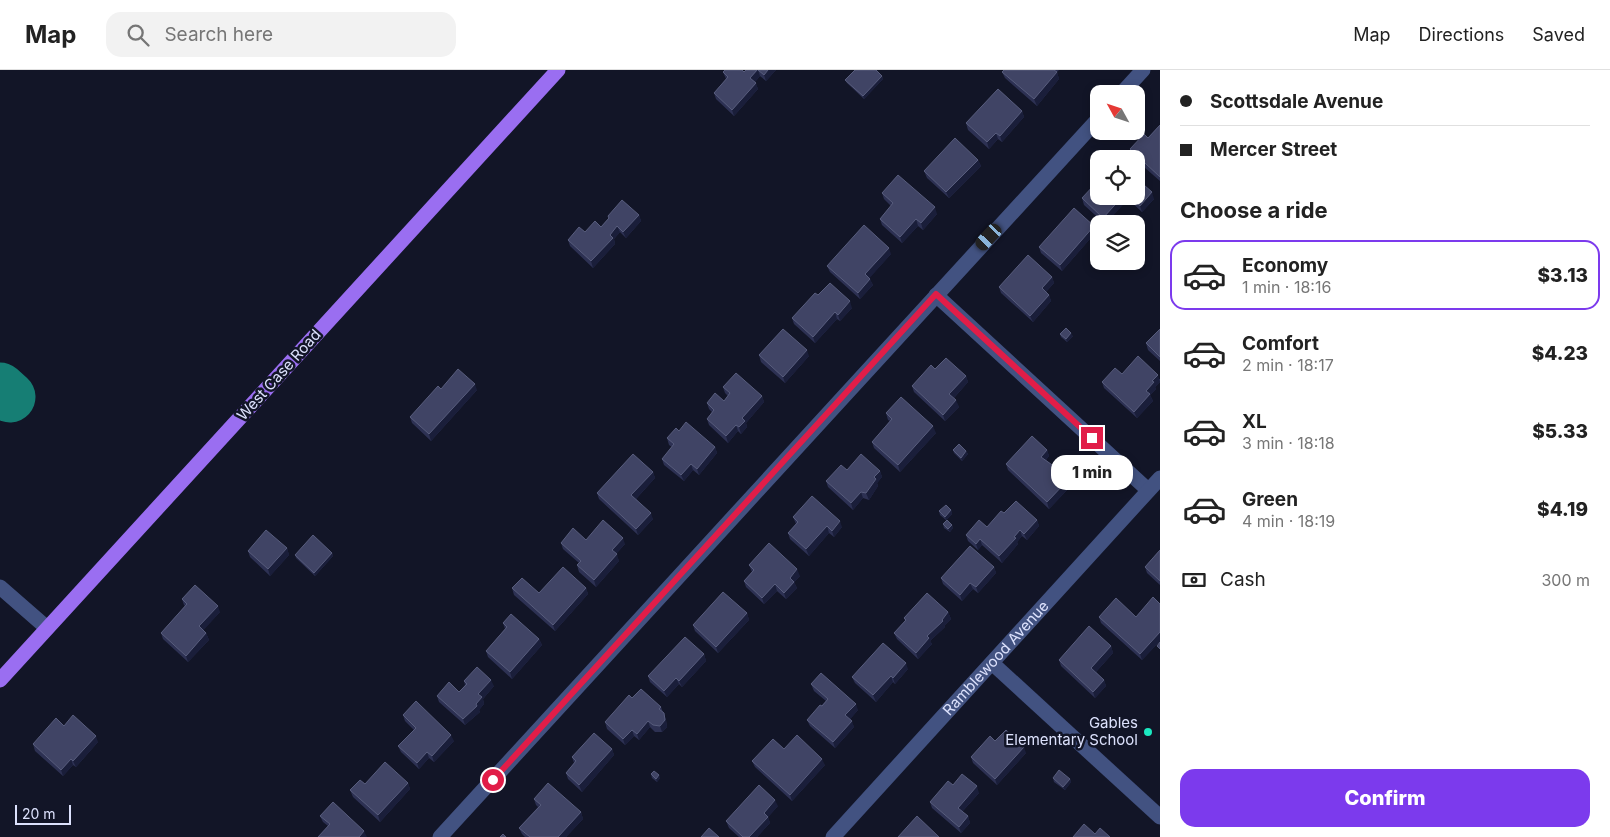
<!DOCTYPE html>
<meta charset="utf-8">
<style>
:root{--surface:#fff;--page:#f2f2f2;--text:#222;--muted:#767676;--line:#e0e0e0;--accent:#7c3aed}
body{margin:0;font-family:Inter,sans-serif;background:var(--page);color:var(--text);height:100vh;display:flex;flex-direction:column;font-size:19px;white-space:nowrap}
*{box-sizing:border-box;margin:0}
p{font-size:16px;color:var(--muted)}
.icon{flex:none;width:28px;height:28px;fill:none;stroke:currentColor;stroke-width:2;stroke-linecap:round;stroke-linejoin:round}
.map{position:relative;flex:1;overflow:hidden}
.drawer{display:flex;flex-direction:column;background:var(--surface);width:450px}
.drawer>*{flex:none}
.top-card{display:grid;align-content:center;height:110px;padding:0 20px;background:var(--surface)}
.needle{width:32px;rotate:310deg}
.buttons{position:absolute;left:1090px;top:15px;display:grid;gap:10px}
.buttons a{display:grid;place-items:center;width:55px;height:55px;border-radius:10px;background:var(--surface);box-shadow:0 2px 8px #0003;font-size:25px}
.scale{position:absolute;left:15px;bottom:12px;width:56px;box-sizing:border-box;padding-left:5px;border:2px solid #dce1fc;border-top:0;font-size:14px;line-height:18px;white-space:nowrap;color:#dce1fc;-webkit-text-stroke:4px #121527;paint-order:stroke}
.end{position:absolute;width:22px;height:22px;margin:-11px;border:6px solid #e11d48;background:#fff;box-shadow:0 0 0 2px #fff}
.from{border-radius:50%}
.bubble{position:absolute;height:35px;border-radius:15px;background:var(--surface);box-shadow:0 2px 8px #0003;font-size:16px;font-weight:800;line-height:35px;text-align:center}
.car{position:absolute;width:15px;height:30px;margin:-15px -8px;border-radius:6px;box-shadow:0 0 4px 1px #0007;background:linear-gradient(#222 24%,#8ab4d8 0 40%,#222 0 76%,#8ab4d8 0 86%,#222 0)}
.top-card b{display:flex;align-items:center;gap:18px;height:48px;font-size:19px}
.top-card b+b{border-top:1px solid var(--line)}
.top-card i{width:12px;height:12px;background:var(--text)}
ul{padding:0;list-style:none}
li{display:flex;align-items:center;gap:15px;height:70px;margin:0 10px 8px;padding:0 10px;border:2px solid transparent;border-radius:15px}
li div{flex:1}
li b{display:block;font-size:19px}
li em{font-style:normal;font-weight:800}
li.current{border-color:var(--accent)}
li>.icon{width:45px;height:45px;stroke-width:1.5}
h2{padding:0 20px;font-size:22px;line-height:60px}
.pay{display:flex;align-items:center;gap:12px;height:55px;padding:0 20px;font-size:19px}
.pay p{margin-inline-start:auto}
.action{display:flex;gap:10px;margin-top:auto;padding:10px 20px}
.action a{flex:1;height:58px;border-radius:15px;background:var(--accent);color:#fff;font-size:20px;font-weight:800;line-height:58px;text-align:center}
header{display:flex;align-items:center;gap:30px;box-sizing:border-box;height:70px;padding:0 25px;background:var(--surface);border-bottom:1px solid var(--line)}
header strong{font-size:24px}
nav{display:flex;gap:28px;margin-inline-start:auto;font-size:18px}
.search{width:350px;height:45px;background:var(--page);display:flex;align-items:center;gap:12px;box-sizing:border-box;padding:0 18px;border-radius:15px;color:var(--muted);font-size:19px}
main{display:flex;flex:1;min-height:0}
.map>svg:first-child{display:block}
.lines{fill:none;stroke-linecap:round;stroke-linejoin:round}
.taxiway{stroke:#167e74;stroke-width:51}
.minor{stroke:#425281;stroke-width:15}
.major{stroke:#9a6ef1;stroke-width:15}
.wall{fill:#2d3153}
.shaded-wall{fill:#1a1e3a}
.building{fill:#404465;stroke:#585d7d}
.route{stroke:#e11d48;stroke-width:6}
.poi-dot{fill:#1be8c1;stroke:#121527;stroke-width:2}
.labels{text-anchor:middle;stroke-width:5;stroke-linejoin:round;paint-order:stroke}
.street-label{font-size:15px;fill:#dce1fc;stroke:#121527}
.poi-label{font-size:15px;fill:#dce1fc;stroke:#121527;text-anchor:end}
</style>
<header>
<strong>Map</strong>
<div class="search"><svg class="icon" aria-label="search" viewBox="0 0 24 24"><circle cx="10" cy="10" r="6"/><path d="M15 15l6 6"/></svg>Search here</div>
<nav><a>Map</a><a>Directions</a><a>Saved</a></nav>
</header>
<main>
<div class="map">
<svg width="1160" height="767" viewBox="0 0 1160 767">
<rect width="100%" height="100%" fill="#121527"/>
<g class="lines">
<path class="taxiway" d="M0,318L10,327"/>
<g class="minor">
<path d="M1121,24L1143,0"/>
<path d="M936,225L1148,420"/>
<path d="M0,517L47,558"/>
<path d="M992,593L1160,747"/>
<path d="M440,767L1099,48"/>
<path id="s1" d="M833,767L1160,408"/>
</g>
<path class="major" d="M0,610L558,0"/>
</g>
<path class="wall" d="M746,0H776L766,11L760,6L755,12L758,19L734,46L716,29L714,23L726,9L723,2H744Z
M1059,0L1057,2L1059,9L1037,36L1005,8L1002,2Z
M882,6L883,9L864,29L847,13L845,10Z
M1022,41L1024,47L1002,72L998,69L989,79L968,60L966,53Z
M1160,55V111L1136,90V89L1132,86L1130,79L1148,68Z
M978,90L981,96L949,128L927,108L924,101Z
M882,123L937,144L923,160L918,156L902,173L882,155L880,149L891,136L884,129Z
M1099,126H1136L1154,129L1142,142L1128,129L1105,154L1084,135L1082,128Z
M639,145L641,151L626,168L620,162L614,169L615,174L593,198L570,176L568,170L585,162L601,157L608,149V146Z
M1094,156L1096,162L1062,201L1041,183L1039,177Z
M891,184L869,208L873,215L860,229L830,202L827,196Z
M1052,207L1054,213L1046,222L1049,225L1051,231L1033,252L1001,223L999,217Z
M818,225L852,238L840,251L837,249L815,273L794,254L792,248Z
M1160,259V291L1148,280L1146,273Z
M1060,264L1073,266L1067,272L1061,267Z
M759,285L809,286L785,313L761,292Z
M935,299L966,306L968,312L954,328L959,337L945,351L914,322L912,316Z
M1122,304L1160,309V312L1155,317L1156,319L1150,325L1153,331L1137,348L1104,318L1102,312Z
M723,317L762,326L764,332L746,353L747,357L741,364L738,361L728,373L709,355L707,349L712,342L709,339L707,333L724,331L728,326L725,323Z
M441,319L477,320L431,371L412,353L410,347Z
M886,343L936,363L900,402L874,378L872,372L890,351L888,350Z
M679,361L715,377L717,383L699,405L693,400L684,411L664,395L662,389L672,377L669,375L667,368Z
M953,380L966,381L968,384L962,391L954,383Z
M1047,380L1049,386L1046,390L1055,397L1057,403L1067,411L1069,418L1049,439L1008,400L1006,394Z
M847,400L880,401L882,407L877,413L878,416L869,430L863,428L853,440L828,417L826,411Z
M653,402L655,408L636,429L653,449L638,465L599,429L597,423Z
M951,440L952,444L946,450L940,445L939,441Z
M1004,443L1037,450L1039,456L1027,470L1022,466L1017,472L1018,474L1002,493L982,475L978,480L968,471L966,465L987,457Z
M793,447L842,457L834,467L829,463L809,486L790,469L788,463L796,454Z
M943,454L952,455L953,458L950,462L944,458Z
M586,470L625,474L616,484L619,491L596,517L579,502L577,495L579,493L563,479L561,473Z
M287,478L289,485L270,506L250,487L248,481Z
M1160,480V515L1147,503L1145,497Z
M332,483L333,486L315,506L296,488L295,485Z
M749,495L800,506L794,512L797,518L786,529L777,521L764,534L746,517L744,511L752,502Z
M994,497L996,503L978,523L973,519L962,531L943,514L941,508Z
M512,518L539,523L586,518L588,524L555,561L514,525Z
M182,529L220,542L203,560L206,563L209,570L188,592L163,569L161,563L185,536L184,535Z
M1160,534V571L1142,590L1101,553L1099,547H1136Z
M948,542L951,549L944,556L945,557L930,571L932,574L918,589L897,569L894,563L905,551L904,548Z
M747,543L749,550L718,583L695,561L693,555Z
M503,553L539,569L542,575L512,609L488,587L486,581L505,559Z
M1111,576L1113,583L1096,602L1104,610L1106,616L1095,628L1061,596L1059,590Z
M704,584L706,591L682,617L679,614L667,627L650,612L648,606Z
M908,599L895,614L893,612L876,632L855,613L852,607Z
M464,611L494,616L483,629L484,634L479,640L480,642L465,655L439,632L437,626L459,622L465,615Z
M811,614L858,640L850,649L854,657L835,678L810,656L807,650L826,631L814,621Z
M632,628L661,637L666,650L667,657L662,662H655L650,657L639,670L634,666L625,675L607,659L605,652Z
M403,645L454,671L434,692L429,688L419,699L401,682L398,676L414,660L405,651Z
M64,656L98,672L76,697L73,695L63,706L35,681L33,674Z
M995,671L1026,683L997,715L973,693L971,687Z
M612,679L614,685L582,722L568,709L566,703L574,693L572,687Z
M784,679L825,695L792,731L755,697L752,691Z
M651,704L660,708L657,712L652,708Z
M1053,708L1070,709L1071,712L1065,720L1054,712Z
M408,713L410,719L380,752L353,727L350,720Z
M953,715L979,723L962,742L968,746L970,753L961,763L932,738L930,732Z
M534,729L581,742L583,749L566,767H525L522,764L519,758L538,737L536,735Z
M778,736L768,747L770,753L757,767H739L729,758L726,751Z
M320,746L367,767L328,756L323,752Z"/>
<path class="shaded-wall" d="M758,0L760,6L753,14L750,8Z
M768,0H776L766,11L764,5Z
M1057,2L1059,9L1037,36L1034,29Z
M882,6L883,9L864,29L863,26Z
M756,13L758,19L734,46L732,40Z
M1022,41L1024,47L1002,72L1000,66Z
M996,63L998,69L989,79L987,72Z
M978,90L981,96L949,128L946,122Z
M1152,122L1154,129L1142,142L1140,136Z
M1123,126H1127L1128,129L1106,154L1103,148Z
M935,137L937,144L923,160L921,153Z
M639,145L641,151L626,168L623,162Z
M916,149L918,156L902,173L900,167Z
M617,156L620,162L614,169L615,174L593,198L591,191L610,165Z
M1094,156L1096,162L1062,201L1060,195Z
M889,178L891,184L867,211L865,204Z
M1052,207L1054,213L1044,224L1042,218Z
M870,209L873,215L860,229L858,223Z
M1049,225L1051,231L1033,252L1030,246Z
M850,231L852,238L840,251L838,245Z
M835,242L837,249L815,273L813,267Z
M1071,263L1073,266L1067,272L1066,269Z
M807,280L809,286L785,313L783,307Z
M1158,305L1160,312L1155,317L1156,319L1150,325L1153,331L1137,348L1134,342L1146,321L1152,311Z
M966,306L968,312L952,330L949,324Z
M475,314L477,320L431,371L429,364Z
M762,326L764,332L746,353L747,357L741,364L739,357L742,348Z
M956,330L959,337L945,351L943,345Z
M736,355L738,361L728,373L726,366Z
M933,356L936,363L900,402L898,395Z
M715,377L717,383L699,405L697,399Z
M1047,380L1049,386L1043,393L1041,387Z
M966,381L968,384L962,391L961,388Z
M691,394L693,400L684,411L681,405Z
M880,401L882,407L877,413L878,416L869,430L866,423L874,407Z
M653,402L655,408L634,431L631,425Z
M1067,411L1069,418L1049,439L1047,432Z
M861,422L863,428L853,440L851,433Z
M951,440L952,444L946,450L945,447Z
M651,443L653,449L638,465L636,459Z
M1037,450L1039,456L1027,470L1024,464Z
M840,451L842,457L834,467L832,461Z
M952,455L953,458L950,462L948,459Z
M827,456L829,463L809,486L806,479Z
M1020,460L1022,466L1017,472L1018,474L1002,493L999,486Z
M623,468L625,474L614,486L612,480Z
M980,469L982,475L978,480L976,474Z
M287,478L289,485L270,506L268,499Z
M332,483L333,486L315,506L314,503Z
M617,484L619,491L596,517L594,510Z
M994,497L996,503L978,523L976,517Z
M797,499L800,506L792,514L790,508Z
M794,512L797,518L786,529L784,523Z
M970,513L973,519L962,531L960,525Z
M775,514L777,521L764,534L762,528Z
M586,518L588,524L555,561L553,555Z
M218,536L220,542L201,563L199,556Z
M948,542L951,549L944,556L945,557L930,571L932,574L918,589L916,583L927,566Z
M747,543L749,550L718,583L716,577Z
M1160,562V571L1142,590L1140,584Z
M206,563L209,570L188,592L186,586Z
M539,569L542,575L512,609L510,602Z
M1111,576L1113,583L1094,604L1091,598Z
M704,584L706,591L682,617L679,611Z
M906,593L908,599L895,614L893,608Z
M891,606L893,612L876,632L873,625Z
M676,608L679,614L667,627L664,621Z
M491,610L494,616L483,629L484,634L479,640L480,642L465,655L463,649L476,634L478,624Z
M1104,610L1106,616L1095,628L1093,622Z
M856,634L858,640L848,652L845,645Z
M664,643L666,650L667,657L662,662L660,656Z
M648,651L650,657L639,670L637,664Z
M852,651L854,657L835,678L833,672Z
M632,660L634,666L625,675L623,669Z
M451,665L454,671L434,692L432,686Z
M96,666L98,672L76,697L73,691Z
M1024,677L1026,683L997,715L995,709Z
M612,679L614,685L582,722L579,715Z
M427,682L429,688L419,699L417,693Z
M71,689L73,695L63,706L61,700Z
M822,689L825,695L792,731L790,725Z
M659,705L660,708L657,712L656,709Z
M1070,709L1071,712L1065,720L1063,717Z
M408,713L410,719L380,752L378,745Z
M977,716L979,723L960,744L958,738Z
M775,730L778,736L768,747L770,753L757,767H749L764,743Z
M581,742L583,749L566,767H558Z
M968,746L970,753L961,763L959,757Z
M364,761L367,767H359Z"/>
<path class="building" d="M725,0H742L744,2L746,0H757L750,8L756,13L732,40L714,23L728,7L723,2Z
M758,0H768L764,5Z
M855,0H876L882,6L863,26L845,10Z
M1004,0H1054L1057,2L1034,29L1002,2Z
M998,19L1022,41L1000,66L996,63L987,72L966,53Z
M1160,55V107L1130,79L1144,64L1148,68Z
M955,68L978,90L946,122L924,101Z
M898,105L935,137L921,153L916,149L900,167L880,149L893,133L882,123Z
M1136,108L1152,122L1140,136L1129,126H1136Z
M1095,114L1098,117H1099V126H1123L1103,148L1082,128Z
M622,130L639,145L623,162L617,156L610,165L613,168L591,191L568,170L579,157L585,162L595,151L601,157L609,148L608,146Z
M1074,138L1094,156L1060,195L1039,177Z
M864,155L889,178L865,204L870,209L858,223L827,196Z
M1028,185L1052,207L1042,218L1049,225L1030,246L999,217Z
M830,213L850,231L838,245L835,242L813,267L792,248L815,223L818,225Z
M1066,258L1071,263L1066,269L1060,264Z
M783,259L807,280L783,307L759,285Z
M1160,259V287L1146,273Z
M1138,286L1158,305L1152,311L1154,312L1146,321L1150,324L1134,342L1102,312L1115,298L1122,304Z
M946,288L966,306L949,324L956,330L943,345L912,316L931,295L935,299Z
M458,299L475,314L429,364L410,347L438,316L441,319Z
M736,303L762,326L742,348L745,351L739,357L736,355L726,366L707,349L714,340L707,333L715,323L724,331L730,323L723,317Z
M901,327L933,356L898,395L872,372L892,349L886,343Z
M686,352L715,377L697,399L691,394L681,405L662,389L674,374L667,368L676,358L679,361Z
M1032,366L1047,380L1041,387L1055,397L1054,399L1067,411L1047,432L1006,394Z
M959,374L966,381L961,388L953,380Z
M633,384L653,402L631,425L651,443L636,459L597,423Z
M861,384L880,401L874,407L876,409L866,423L861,422L851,433L826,411L841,395L847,400Z
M812,426L840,451L832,461L827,456L806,479L788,463L798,452L793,447Z
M1016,431L1037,450L1024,464L1020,460L1014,467L1016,468L999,486L980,469L976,474L966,465L979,450L987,457L1001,441L1004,443Z
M946,435L951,440L945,447L939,441Z
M603,450L623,468L612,480L617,484L594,510L577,495L581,491L561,473L573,458L586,470Z
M947,450L952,455L948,459L943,454Z
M266,460L287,478L268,499L248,481Z
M313,465L332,483L314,503L295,485Z
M769,473L797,499L790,508L794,512L784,523L775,514L762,528L744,511L754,500L749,495Z
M970,476L994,497L976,517L970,513L960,525L941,508Z
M1160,480V511L1145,497Z
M563,497L586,518L553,555L512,518L522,508L539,523Z
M195,515L218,536L199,556L206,563L186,586L161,563L187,534L182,529Z
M723,522L747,543L716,577L693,555Z
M927,523L948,542L942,550L943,551L927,566L929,568L916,583L894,563L906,550L904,548Z
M1153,527L1160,534V562L1140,584L1099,547L1116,528L1136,547Z
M511,544L539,569L510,602L486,581L507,557L503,553Z
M1089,556L1111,576L1091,598L1104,610L1093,622L1059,590Z
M685,567L704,584L679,611L676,608L664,621L648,606Z
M1160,572V579L1157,576Z
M883,573L906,593L893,608L891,606L873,625L852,607Z
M477,597L491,610L478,624L482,627L476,634L477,636L463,649L437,626L449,612L459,622L467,614L464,611Z
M821,603L856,634L845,645L852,651L833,672L807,650L820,635L822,636L828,629L811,614Z
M641,619L661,637L659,639L664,643L665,650L660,656L653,655L648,651L637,664L632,660L623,669L605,652L629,625L632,628Z
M416,631L451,665L432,686L427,682L417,693L398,676L416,658L403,645Z
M73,645L96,666L73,691L71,689L61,700L33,674L56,648L64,656Z
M1006,660L1024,677L995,709L971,687L990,666L995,671Z
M594,663L612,679L579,715L566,703L576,691L572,687Z
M797,665L822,689L790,725L752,691L773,669L784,679Z
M385,692L408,713L378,745L350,720L360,710L365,714Z
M1059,700L1070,709L1063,717L1053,708Z
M654,701L659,705L656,709L651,704Z
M962,704L977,716L958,738L968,746L959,757L930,732L948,711L953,715Z
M548,713L581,742L558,767H530L519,758L541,735L534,729Z
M759,715L775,730L764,743L768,747L749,767H743L726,751Z
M333,732L364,761L359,767H318L330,754L320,746Z
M917,746L939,767H898Z
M1084,754L1095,764L1100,758L1110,767H1073Z
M709,758L719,767H701Z
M503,764L506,767H500Z"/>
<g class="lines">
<path class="route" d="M493,710L936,224L1092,368"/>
</g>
<circle class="poi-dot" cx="1148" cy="662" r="5"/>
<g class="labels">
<g class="street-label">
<text transform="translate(279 305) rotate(-48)" y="5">West Case Road</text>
<text dy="5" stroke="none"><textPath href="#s1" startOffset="242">Ramblewood Avenue</textPath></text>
</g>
<g class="poi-label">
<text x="1138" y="658">Gables<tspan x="1138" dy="17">Elementary School</tspan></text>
</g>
</g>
</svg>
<div class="buttons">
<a><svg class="needle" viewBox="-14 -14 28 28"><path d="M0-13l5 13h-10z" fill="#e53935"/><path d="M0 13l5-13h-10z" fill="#767676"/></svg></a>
<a><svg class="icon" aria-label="locate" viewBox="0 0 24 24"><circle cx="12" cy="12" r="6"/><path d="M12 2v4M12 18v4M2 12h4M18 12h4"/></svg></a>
<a><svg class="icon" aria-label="layers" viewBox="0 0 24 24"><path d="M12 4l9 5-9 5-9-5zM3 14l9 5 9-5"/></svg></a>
</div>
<div class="scale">20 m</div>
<i class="end from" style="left:493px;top:710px"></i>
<i class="end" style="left:1092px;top:368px"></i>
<div class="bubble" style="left:1051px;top:385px;width:82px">1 min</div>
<i class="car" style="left:989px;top:167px;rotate:223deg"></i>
</div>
<section class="drawer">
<div class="top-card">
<b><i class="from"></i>Scottsdale Avenue</b>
<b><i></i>Mercer Street</b>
</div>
<h2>Choose a ride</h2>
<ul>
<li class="current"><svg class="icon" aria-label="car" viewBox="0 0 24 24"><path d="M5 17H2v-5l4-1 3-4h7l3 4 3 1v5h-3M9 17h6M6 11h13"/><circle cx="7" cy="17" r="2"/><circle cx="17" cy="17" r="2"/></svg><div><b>Economy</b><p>1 min · 18:16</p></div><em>$3.13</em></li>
<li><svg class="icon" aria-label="car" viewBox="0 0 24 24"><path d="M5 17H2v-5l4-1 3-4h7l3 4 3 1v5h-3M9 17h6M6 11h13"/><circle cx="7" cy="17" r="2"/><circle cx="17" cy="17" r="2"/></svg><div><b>Comfort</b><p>2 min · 18:17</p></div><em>$4.23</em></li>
<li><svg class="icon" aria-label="car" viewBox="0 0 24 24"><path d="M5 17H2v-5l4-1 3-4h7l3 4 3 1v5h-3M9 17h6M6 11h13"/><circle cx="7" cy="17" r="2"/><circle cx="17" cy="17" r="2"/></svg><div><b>XL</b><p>3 min · 18:18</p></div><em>$5.33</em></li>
<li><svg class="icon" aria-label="car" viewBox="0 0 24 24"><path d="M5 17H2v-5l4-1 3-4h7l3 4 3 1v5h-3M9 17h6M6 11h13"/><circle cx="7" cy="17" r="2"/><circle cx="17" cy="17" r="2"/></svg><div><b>Green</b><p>4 min · 18:19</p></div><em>$4.19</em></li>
</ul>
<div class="pay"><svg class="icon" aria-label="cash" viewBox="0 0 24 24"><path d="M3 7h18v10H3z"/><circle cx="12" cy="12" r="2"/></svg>Cash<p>300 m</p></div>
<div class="action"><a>Confirm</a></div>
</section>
</main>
